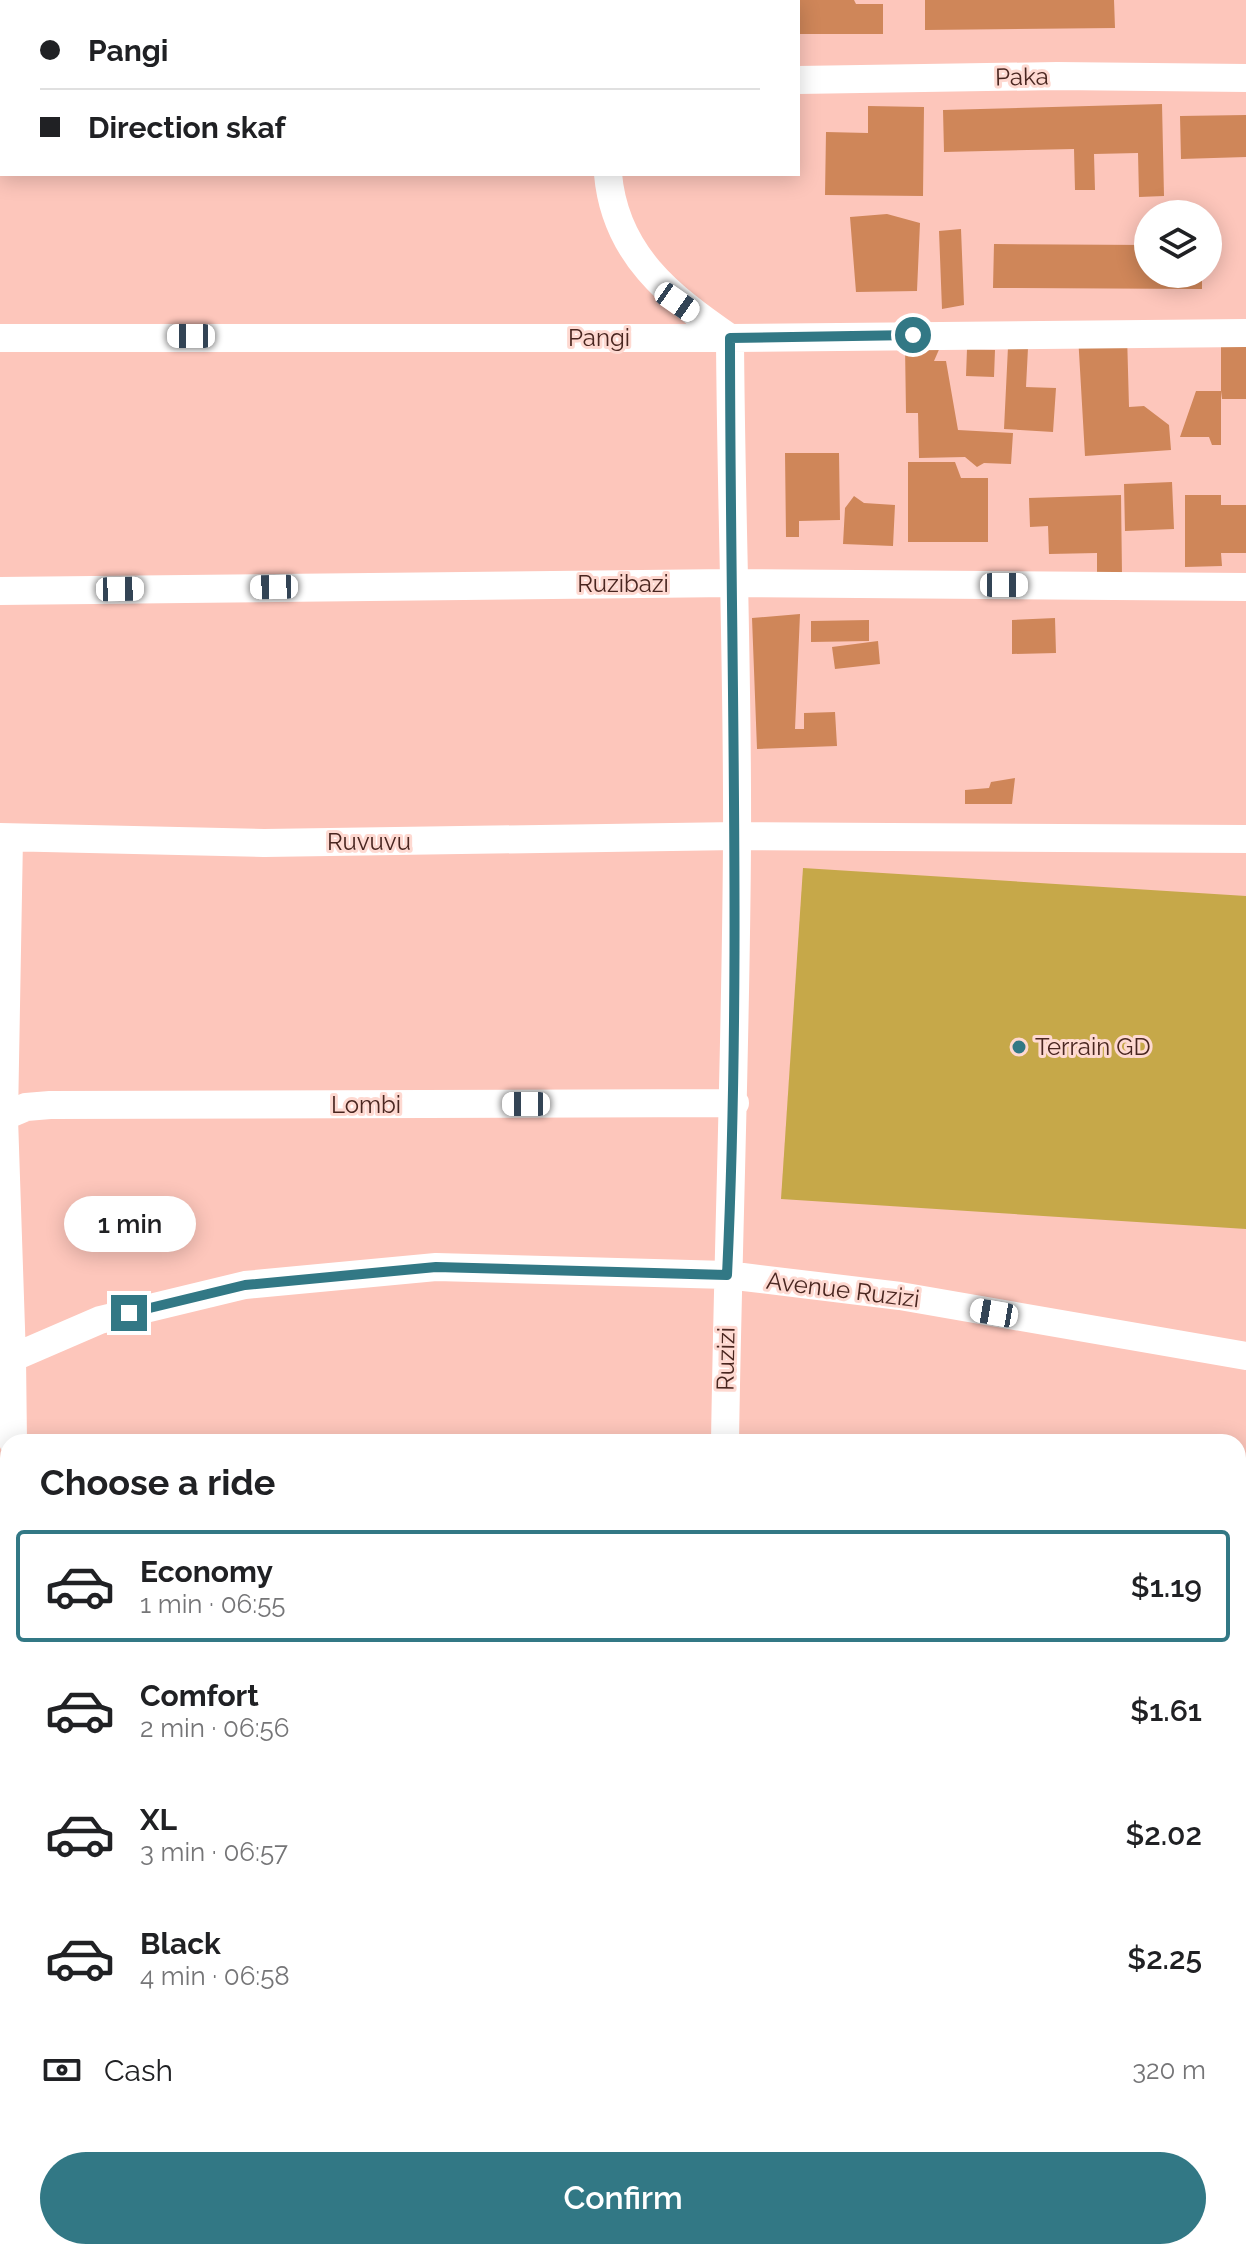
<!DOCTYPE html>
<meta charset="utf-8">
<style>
:root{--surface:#fff;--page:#f2f2f2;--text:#202124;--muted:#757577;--line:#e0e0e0;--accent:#327885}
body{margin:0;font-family:Raleway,sans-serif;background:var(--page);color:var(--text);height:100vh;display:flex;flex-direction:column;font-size:30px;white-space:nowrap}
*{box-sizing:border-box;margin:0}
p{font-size:26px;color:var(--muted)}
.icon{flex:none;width:44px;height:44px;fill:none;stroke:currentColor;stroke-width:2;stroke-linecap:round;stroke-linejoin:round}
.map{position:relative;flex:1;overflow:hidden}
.sheet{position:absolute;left:0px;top:1434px;width:1246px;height:826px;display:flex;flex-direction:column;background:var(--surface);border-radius:24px 24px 0 0;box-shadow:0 4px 20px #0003}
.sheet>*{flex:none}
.banner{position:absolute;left:0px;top:0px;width:800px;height:176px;box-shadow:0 4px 20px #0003;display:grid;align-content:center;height:176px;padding:0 40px;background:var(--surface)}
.buttons{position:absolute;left:1134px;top:200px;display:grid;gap:16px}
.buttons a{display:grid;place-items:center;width:88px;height:88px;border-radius:50%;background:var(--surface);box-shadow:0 4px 20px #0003;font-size:40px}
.end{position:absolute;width:36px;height:36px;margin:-18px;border:10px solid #327885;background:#fff;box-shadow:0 0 0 4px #fff}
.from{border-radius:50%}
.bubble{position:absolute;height:56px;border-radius:28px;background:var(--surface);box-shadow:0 4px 20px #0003;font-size:26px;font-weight:600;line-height:56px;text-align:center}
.car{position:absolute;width:24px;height:48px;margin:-24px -12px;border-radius:10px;box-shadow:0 0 6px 2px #0007;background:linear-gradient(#fff 24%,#345 0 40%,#fff 0 76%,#345 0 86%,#fff 0)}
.banner b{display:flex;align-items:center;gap:28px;height:76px;font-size:30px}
.banner b+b{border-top:2px solid var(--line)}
.banner i{width:20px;height:20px;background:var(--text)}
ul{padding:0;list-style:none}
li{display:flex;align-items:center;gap:24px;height:112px;margin:0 16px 12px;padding:0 24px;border:4px solid transparent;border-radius:8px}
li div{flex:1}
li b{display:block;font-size:30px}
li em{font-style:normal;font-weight:600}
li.selected{border-color:var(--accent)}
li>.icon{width:72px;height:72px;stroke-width:1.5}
h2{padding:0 40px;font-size:36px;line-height:96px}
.pay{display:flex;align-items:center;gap:20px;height:88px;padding:0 40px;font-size:30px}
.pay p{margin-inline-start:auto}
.button{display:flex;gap:16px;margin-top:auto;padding:16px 40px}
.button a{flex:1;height:92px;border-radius:48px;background:var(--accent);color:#fff;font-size:32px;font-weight:600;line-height:92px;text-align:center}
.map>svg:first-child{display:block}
.green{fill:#c6a849}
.building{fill:#cf8659}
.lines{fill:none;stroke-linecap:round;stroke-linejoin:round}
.service{stroke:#fff;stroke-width:14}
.minor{stroke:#fff;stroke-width:28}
.route{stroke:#327885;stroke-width:10}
.poi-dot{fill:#327885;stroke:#fed9d1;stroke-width:3}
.labels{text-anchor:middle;stroke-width:6;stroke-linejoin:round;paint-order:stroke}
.street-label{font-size:24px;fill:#492620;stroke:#fed9d1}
.poi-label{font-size:24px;fill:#492620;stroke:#fed9d1;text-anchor:start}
</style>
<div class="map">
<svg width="1246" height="2259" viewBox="0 0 1246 2259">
<rect width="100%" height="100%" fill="#fdc6bb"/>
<path class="green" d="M803,868L1246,896V1229L781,1199Z"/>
<path class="building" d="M798,0H854L856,4H883V34H798Z
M925,0H1114L1115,28L925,30Z
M1162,104L1164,196L1139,197L1138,153L1094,154L1095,190H1075L1074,149L944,152L943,110Z
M868,106L924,107L923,196L825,195L826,132L868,133Z
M1246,115V157L1181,159L1180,116Z
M887,214L920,223L917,291L856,292L850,217Z
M961,229L964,305L942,309L939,231Z
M994,244L1148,245V274H1202V289L993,288Z
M1127,334L1129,407L1144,406L1169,425L1171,450L1085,456L1078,335Z
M941,345L934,361H946L958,430L1013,433L1011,464L984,463L977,467L965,457L919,458L918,413H906L905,346Z
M1008,347L1028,348L1026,387L1056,388L1053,432L1004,429Z
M1221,347H1246V399H1222L1221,391V445H1212L1209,437H1180L1196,391H1221Z
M967,349L995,350L994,377L966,376Z
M785,453H839L840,520L799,521V537H786Z
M908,462H955L961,478H988V542H908Z
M1172,482L1174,529L1125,531L1124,484Z
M1121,495L1122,575H1097V553L1049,554L1048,526L1030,527L1029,498Z
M1185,495H1221V505H1246V553H1221L1222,566L1185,567Z
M854,496L864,503L895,505L893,546L843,544L845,508Z
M800,614L795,729H804V713L835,712L837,746L757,749L752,618Z
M1055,618L1056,653L1012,654V620Z
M869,620V641L811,642V621Z
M878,641L880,664L835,669L832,647Z
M1015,778L1012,804H965V790L989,788L991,782Z"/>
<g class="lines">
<path class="service" d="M228,2V0"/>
<path class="minor" d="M600,2V0
M0,68H2
M798,80L1057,76L1246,78
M608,174C615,254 669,296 730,338C731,506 738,674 737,842C736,1042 728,1242 725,1442
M0,338H730L1246,333
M0,591L731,583L1246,587
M0,837L264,843L737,836L1246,839
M9,838L4,1118L12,1358
M0,1118L26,1107L50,1105L735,1103
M13,1442L12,1358L100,1320L245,1285L436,1267L727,1275L900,1296L1246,1356
M1238,1598L1246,1556
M1238,1670H1246
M0,1721L8,1699
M0,1939H8
M1238,1950L1246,1951
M0,2229L8,2235
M1238,2249L1246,2250
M680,2252V2259"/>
</g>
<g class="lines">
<path class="route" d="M129,1313L245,1285L436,1267L727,1275C742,963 730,651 730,338L913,335"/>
</g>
<circle class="poi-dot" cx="1019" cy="1047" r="8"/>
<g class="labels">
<g class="street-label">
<text transform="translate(1022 77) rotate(-1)" y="8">Paka</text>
<text x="599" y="346">Pangi</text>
<text x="623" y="592">Ruzibazi</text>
<text x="369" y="850">Ruvuvu</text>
<text x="366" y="1113">Lombi</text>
<text transform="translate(843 1290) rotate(7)" y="8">Avenue Ruzizi</text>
<text transform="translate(726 1359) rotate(-89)" y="8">Ruzizi</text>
</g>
<g class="poi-label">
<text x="1035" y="1055">Terrain GD</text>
</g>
</g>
</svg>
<div class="buttons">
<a><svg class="icon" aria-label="layers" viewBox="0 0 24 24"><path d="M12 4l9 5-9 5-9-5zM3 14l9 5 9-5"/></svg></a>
</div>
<i class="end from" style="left:913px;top:335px"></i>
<i class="end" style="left:129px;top:1313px"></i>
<div class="bubble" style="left:64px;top:1196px;width:132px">1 min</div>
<i class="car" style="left:677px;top:302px;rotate:125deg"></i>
<i class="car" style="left:191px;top:336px;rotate:270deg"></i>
<i class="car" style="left:1004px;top:585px;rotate:90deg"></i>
<i class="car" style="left:274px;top:587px;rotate:269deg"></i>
<i class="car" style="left:120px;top:589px;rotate:89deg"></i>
<i class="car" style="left:526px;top:1104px;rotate:270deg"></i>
<i class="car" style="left:994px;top:1313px;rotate:280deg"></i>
<div class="banner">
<b><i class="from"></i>Pangi</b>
<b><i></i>Direction skaf</b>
</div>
<section class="sheet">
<h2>Choose a ride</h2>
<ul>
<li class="selected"><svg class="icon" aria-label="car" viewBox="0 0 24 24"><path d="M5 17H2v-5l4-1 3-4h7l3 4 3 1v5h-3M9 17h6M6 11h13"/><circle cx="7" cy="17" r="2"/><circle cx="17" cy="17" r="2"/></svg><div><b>Economy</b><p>1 min · 06:55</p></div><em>$1.19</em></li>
<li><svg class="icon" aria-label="car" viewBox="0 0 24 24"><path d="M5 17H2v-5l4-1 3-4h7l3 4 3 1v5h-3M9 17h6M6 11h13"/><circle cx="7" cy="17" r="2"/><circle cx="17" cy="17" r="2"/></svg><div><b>Comfort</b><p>2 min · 06:56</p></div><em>$1.61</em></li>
<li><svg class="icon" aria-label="car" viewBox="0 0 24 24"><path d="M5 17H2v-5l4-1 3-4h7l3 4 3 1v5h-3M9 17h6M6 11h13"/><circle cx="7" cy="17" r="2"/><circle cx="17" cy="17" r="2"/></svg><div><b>XL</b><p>3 min · 06:57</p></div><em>$2.02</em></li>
<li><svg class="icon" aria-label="car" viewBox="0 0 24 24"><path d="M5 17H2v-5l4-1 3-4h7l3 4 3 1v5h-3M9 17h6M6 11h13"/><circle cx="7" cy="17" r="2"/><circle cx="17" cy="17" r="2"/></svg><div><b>Black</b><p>4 min · 06:58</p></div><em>$2.25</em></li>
</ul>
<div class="pay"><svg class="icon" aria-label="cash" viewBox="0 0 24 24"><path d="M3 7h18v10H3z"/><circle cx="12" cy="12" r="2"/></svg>Cash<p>320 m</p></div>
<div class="button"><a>Confirm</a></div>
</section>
</div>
